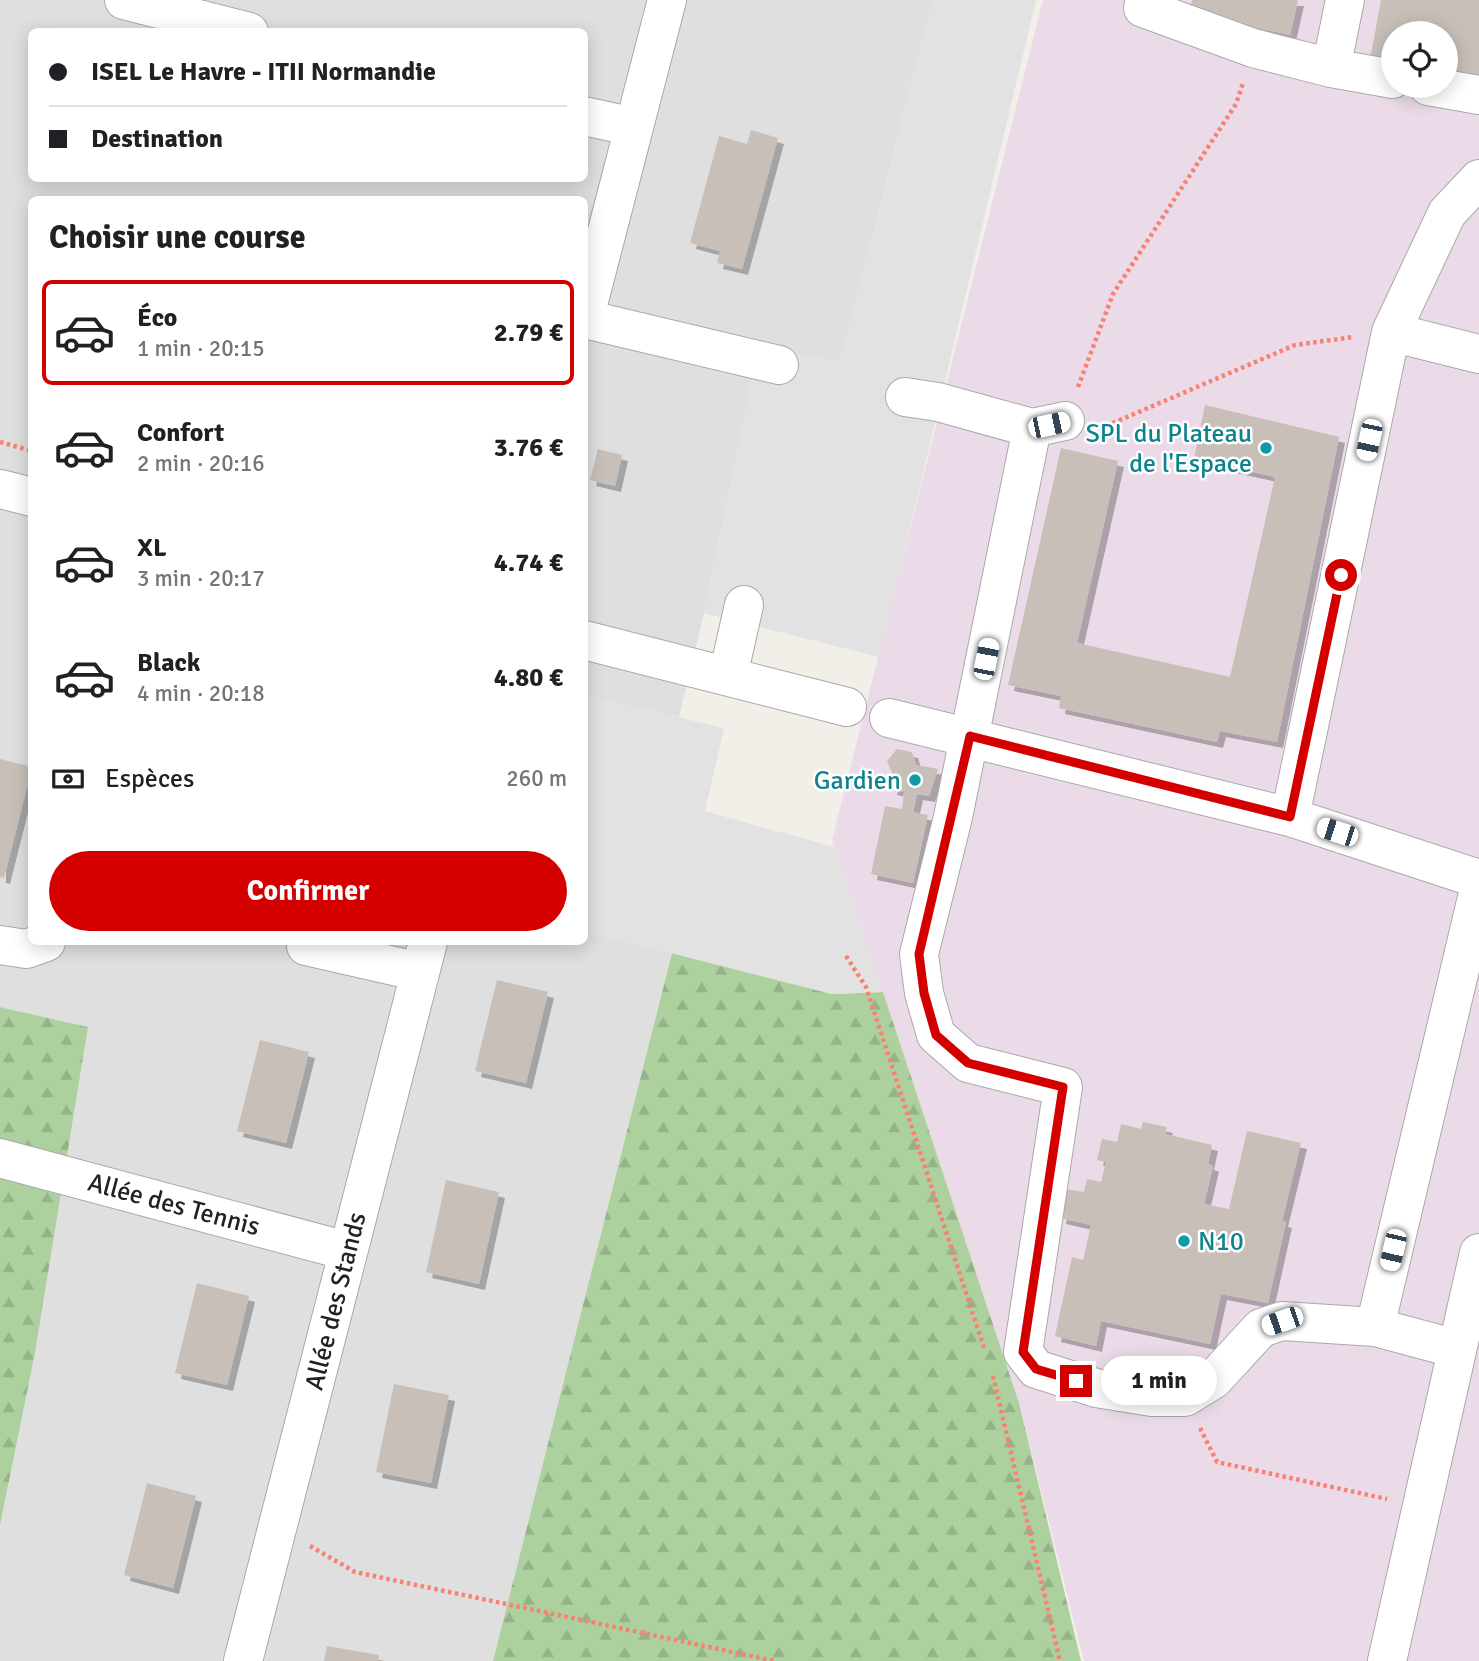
<!DOCTYPE html>
<html lang="fr">
<meta charset="utf-8">
<style>
:root{--surface:#fff;--page:#f2f2f2;--text:#202124;--muted:#757577;--line:#e0e0e0;--accent:#d40000}
body{margin:0;font-family:Signika,sans-serif;background:var(--page);color:var(--text);height:100vh;display:flex;flex-direction:column;font-size:26px;white-space:nowrap}
*{box-sizing:border-box;margin:0}
p{font-size:23px;color:var(--muted)}
.icon{flex:none;width:38px;height:38px;fill:none;stroke:currentColor;stroke-width:2;stroke-linecap:round;stroke-linejoin:round}
.map{position:relative;flex:1;overflow:hidden}
.drawer{position:absolute;left:28px;top:196px;width:560px;height:749px;display:flex;flex-direction:column;background:var(--surface);border-radius:10px;box-shadow:0 4px 18px #0003}
.drawer>*{flex:none}
.top-card{position:absolute;left:28px;top:28px;width:560px;height:154px;border-radius:10px;box-shadow:0 4px 18px #0003;display:grid;align-content:center;height:154px;padding:0 21px;background:var(--surface)}
.fabs{position:absolute;left:1381px;top:21px;display:grid;gap:14px}
.fabs a{display:grid;place-items:center;width:77px;height:77px;border-radius:50%;background:var(--surface);box-shadow:0 4px 18px #0003;font-size:35px}
.end{position:absolute;width:32px;height:32px;margin:-16px;border:9px solid #d40000;background:#fff;box-shadow:0 0 0 4px #fff}
.from{border-radius:50%}
.bubble{position:absolute;height:49px;border-radius:24px;background:var(--surface);box-shadow:0 4px 18px #0003;font-size:23px;font-weight:700;line-height:49px;text-align:center}
.car{position:absolute;width:21px;height:42px;margin:-21px -10px;border-radius:9px;box-shadow:0 0 5px 2px #0007;background:linear-gradient(#fff 24%,#345 0 40%,#fff 0 76%,#345 0 86%,#fff 0)}
.top-card b{display:flex;align-items:center;gap:24px;height:66px;font-size:26px}
.top-card b+b{border-top:2px solid var(--line)}
.top-card i{width:18px;height:18px;background:var(--text)}
ul{padding:0;list-style:none}
li{display:flex;align-items:center;gap:21px;height:105px;margin:0 14px 10px;padding:0 7px;border:4px solid transparent;border-radius:10px}
li div{flex:1}
li b{display:block;font-size:26px}
li em{font-style:normal;font-weight:700}
li.current{border-color:var(--accent)}
li>.icon{width:63px;height:63px;stroke-width:1.5}
h2{padding:0 21px;font-size:32px;line-height:84px}
.pay{display:flex;align-items:center;gap:18px;height:77px;padding:0 21px;font-size:26px}
.pay p{margin-inline-start:auto}
.action{display:flex;gap:14px;margin-top:auto;padding:14px 21px}
.action a{flex:1;height:80px;border-radius:42px;background:var(--accent);color:#fff;font-size:28px;font-weight:700;line-height:80px;text-align:center}
.map>svg:first-child{display:block}
.residential{fill:#e0dfdf;fill-rule:evenodd}
.industrial{fill:#ebdbe8;fill-rule:evenodd}
.forest{fill:url(#forest-firs)}
.parking{fill:#e2e2e2}
.building{fill:#c7bfb8;filter:url(#shadow)}
.lines{fill:none;stroke-linecap:round;stroke-linejoin:round}
.minor-casing{stroke:#a9a9a9;stroke-width:40}
.path{stroke:#fa8072;stroke-width:4.5;stroke-dasharray:3.5 3.5;stroke-linecap:butt}
.minor{stroke:#fff;stroke-width:38}
.route{stroke:#d40000;stroke-width:9}
.culture-dot{fill:#0f9aa8;stroke:#fff;stroke-width:2.5}
.labels{text-anchor:middle;stroke-width:5;stroke-linejoin:round;paint-order:stroke}
.culture-label{font-size:26px;fill:#0d838f;stroke:#fff;text-anchor:end}
.street-label{font-size:26px;fill:#222;stroke:#fff}
</style>
<div class="map">
<svg width="1479" height="1661" viewBox="0 0 1479 1661">
<defs>
<pattern id="forest-firs" width="22" height="20" patternUnits="userSpaceOnUse" patternTransform="scale(1.75)"><rect width="22" height="20" fill="#add19e"/><path d="M5 1l3.5 6h-7zM16 11l3.5 6h-7z" fill="#95b388"/></pattern>
<filter id="shadow"><feDropShadow dx="6" dy="6" stdDeviation="0" flood-color="#0004"/></filter>
</defs>
<rect width="100%" height="100%" fill="#f2efe9"/>
<path class="residential" d="M0,0H933L840,362L759,347L704,613L679,717L620,704L585,846L584,200H32V942H584L585,931L672,953L493,1661H0V1525L35,1353L88,1027L0,1007ZM32,32H584V178H32Z"/>
<path class="industrial" d="M1043,0H1479V1661H1084L1019,1403L832,840ZM1393,33H1446V86H1393Z"/>
<path class="forest" d="M672,953L832,994L883,992L1019,1403L1081,1661H493Z
M0,1007L88,1027L35,1353L0,1525Z"/>
<path class="parking" d="M933,0H1036L879,657L704,613L759,346L840,362Z
M585,695L724,728L705,811L834,847L883,992L832,994L585,931Z"/>
<path class="building" d="M1192,0H1298L1290,35L1189,13Z
M1381,0H1479V76L1446,69V33H1393V59L1371,55Z
M751,130L778,138L742,269L717,263L720,251L690,243L719,136L747,144Z
M1205,405L1339,437L1277,742L1220,731L1217,742L1059,708L1061,696L1008,685L1061,448L1118,461L1077,643L1230,677L1275,477L1194,459Z
M598,449L622,455L615,486L590,480Z
M897,749L912,752L916,765L938,769L929,796L917,794L913,812L928,815L913,883L871,874L885,806L902,809L904,792L891,789L894,777L887,761Z
M0,759L32,767L4,878L0,877Z
M497,980L548,992L526,1083L475,1071Z
M260,1040L309,1052L286,1143L237,1131Z
M1143,1122L1167,1127L1165,1134L1212,1145L1208,1164L1213,1166L1204,1204L1229,1209L1247,1131L1301,1143L1282,1221L1286,1222L1268,1303L1221,1294L1210,1344L1101,1321L1096,1346L1055,1336L1072,1257L1083,1260L1091,1225L1060,1218L1066,1189L1084,1192L1087,1179L1101,1182L1106,1162L1097,1160L1102,1139L1117,1142L1121,1124L1141,1129Z
M446,1180L499,1192L479,1284L426,1272Z
M197,1283L249,1296L227,1385L175,1373Z
M394,1384L449,1395L431,1483L376,1472Z
M147,1483L196,1496L173,1588L124,1575Z
M327,1646L379,1655L378,1661H324Z"/>
<g class="lines">
<g class="minor-casing">
<path id="minor" d="M124,0L249,32
M1145,0L1143,8L1253,48L1331,68L1393,79
M1331,68L1345,0
M1428,86L1479,95
M584,116L634,127
M585,319L779,365
M584,320L667,0
M1391,332L1479,354
M905,397L938,402L1032,428L1065,421
M1032,428L953,817L919,954L924,993L936,1035L968,1063L1063,1087L1023,1352L1036,1369L1096,1388L1152,1397H1185L1214,1379L1261,1328L1282,1321L1375,1327L1457,1349
M0,489L32,497
M584,640L847,707
M728,676L744,605
M889,718L1290,817L1479,879
M1290,817L1391,332L1447,213L1479,179
M307,942L306,946L420,972
M0,945L26,949L46,942
M0,1158L347,1251
M1375,1327L1479,889
M243,1661L428,942
M1387,1661L1479,1253"/>
</g>
<path class="path" d="M1078,387L1113,294L1236,104L1243,83
M1099,425L1106,426L1295,345L1353,337
M0,442L32,451
M846,956L866,987L985,1351
M993,1376L1060,1661
M1200,1428L1217,1462L1387,1499
M310,1546L355,1572L775,1661"/>
<use href="#minor" class="minor"/>
</g>
<g class="lines">
<path class="route" d="M1076,1381L1036,1369L1023,1352L1063,1087L968,1063L936,1035L924,993L919,954L970,736L1290,817L1341,575"/>
</g>
<g class="culture-dot">
<circle cx="1266" cy="448" r="7"/>
<circle cx="915" cy="780" r="7"/>
<circle cx="1184" cy="1241" r="7"/>
</g>
<g class="labels">
<g class="culture-label">
<text x="1252" y="442">SPL du Plateau<tspan x="1252" dy="30">de l'Espace</tspan></text>
<text x="901" y="789">Gardien</text>
<text x="1198" y="1250" text-anchor="start">N10</text>
</g>
<g class="street-label">
<text transform="translate(174 1204) rotate(15)" y="9">Allée des Tennis</text>
<text transform="translate(335 1301) rotate(-76)" y="9">Allée des Stands</text>
</g>
</g>
</svg>
<div class="fabs">
<a><svg class="icon" aria-label="locate" viewBox="0 0 24 24"><circle cx="12" cy="12" r="6"/><path d="M12 2v4M12 18v4M2 12h4M18 12h4"/></svg></a>
</div>
<i class="end from" style="left:1341px;top:575px"></i>
<i class="end" style="left:1076px;top:1381px"></i>
<div class="bubble" style="left:1101px;top:1356px;width:116px">1 min</div>
<i class="car" style="left:1049px;top:425px;rotate:78deg"></i>
<i class="car" style="left:1369px;top:440px;rotate:192deg"></i>
<i class="car" style="left:986px;top:659px;rotate:11deg"></i>
<i class="car" style="left:1337px;top:832px;rotate:288deg"></i>
<i class="car" style="left:1393px;top:1250px;rotate:193deg"></i>
<i class="car" style="left:1282px;top:1321px;rotate:251deg"></i>
<div class="top-card">
<b><i class="from"></i>ISEL Le Havre - ITII Normandie</b>
<b><i></i>Destination</b>
</div>
<section class="drawer">
<h2>Choisir une course</h2>
<ul>
<li class="current"><svg class="icon" aria-label="car" viewBox="0 0 24 24"><path d="M5 17H2v-5l4-1 3-4h7l3 4 3 1v5h-3M9 17h6M6 11h13"/><circle cx="7" cy="17" r="2"/><circle cx="17" cy="17" r="2"/></svg><div><b>Éco</b><p>1 min · 20:15</p></div><em>2.79 €</em></li>
<li><svg class="icon" aria-label="car" viewBox="0 0 24 24"><path d="M5 17H2v-5l4-1 3-4h7l3 4 3 1v5h-3M9 17h6M6 11h13"/><circle cx="7" cy="17" r="2"/><circle cx="17" cy="17" r="2"/></svg><div><b>Confort</b><p>2 min · 20:16</p></div><em>3.76 €</em></li>
<li><svg class="icon" aria-label="car" viewBox="0 0 24 24"><path d="M5 17H2v-5l4-1 3-4h7l3 4 3 1v5h-3M9 17h6M6 11h13"/><circle cx="7" cy="17" r="2"/><circle cx="17" cy="17" r="2"/></svg><div><b>XL</b><p>3 min · 20:17</p></div><em>4.74 €</em></li>
<li><svg class="icon" aria-label="car" viewBox="0 0 24 24"><path d="M5 17H2v-5l4-1 3-4h7l3 4 3 1v5h-3M9 17h6M6 11h13"/><circle cx="7" cy="17" r="2"/><circle cx="17" cy="17" r="2"/></svg><div><b>Black</b><p>4 min · 20:18</p></div><em>4.80 €</em></li>
</ul>
<div class="pay"><svg class="icon" aria-label="cash" viewBox="0 0 24 24"><path d="M3 7h18v10H3z"/><circle cx="12" cy="12" r="2"/></svg>Espèces<p>260 m</p></div>
<div class="action"><a>Confirmer</a></div>
</section>
</div>
